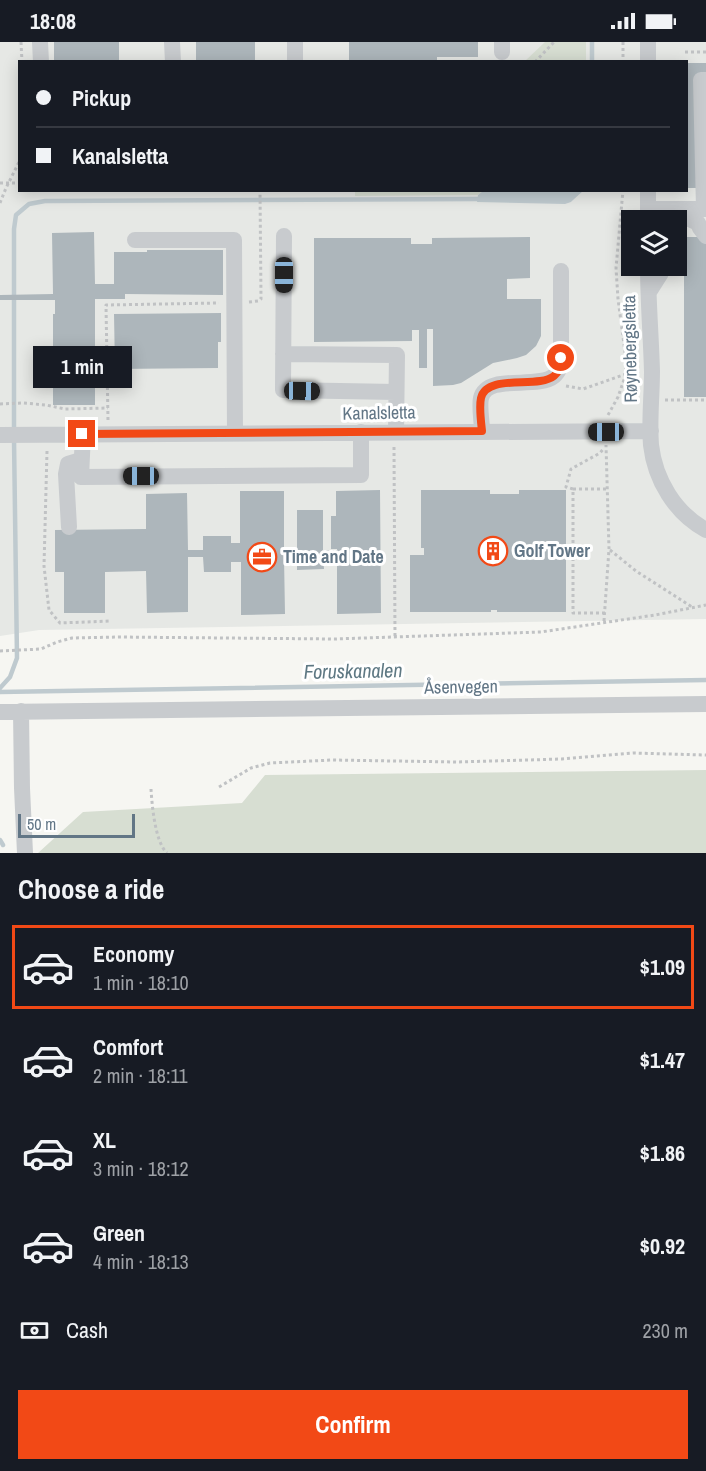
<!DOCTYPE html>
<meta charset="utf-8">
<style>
:root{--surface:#171b24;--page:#20242c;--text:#f1f3f6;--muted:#9ea1a6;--line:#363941;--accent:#f24916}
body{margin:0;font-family:"Archivo Narrow",sans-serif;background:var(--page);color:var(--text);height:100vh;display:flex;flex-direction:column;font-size:22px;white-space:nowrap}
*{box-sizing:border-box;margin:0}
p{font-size:20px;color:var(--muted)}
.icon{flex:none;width:33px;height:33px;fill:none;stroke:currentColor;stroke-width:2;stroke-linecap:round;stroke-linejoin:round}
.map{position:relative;height:811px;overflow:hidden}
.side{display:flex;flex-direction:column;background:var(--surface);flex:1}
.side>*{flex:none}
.top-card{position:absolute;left:18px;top:18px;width:670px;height:132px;border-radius:0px;box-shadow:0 3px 15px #0003;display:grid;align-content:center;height:132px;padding:0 18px;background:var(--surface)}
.buttons{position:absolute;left:621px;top:168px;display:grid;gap:12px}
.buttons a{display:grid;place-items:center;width:66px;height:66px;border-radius:0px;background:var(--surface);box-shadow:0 3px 15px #0003;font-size:30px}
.scale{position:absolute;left:18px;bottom:15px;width:117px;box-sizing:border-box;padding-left:6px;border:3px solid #627686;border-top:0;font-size:16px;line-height:21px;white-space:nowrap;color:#627686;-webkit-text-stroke:4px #fff;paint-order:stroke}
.end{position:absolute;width:27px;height:27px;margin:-14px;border:8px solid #f24916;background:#fff;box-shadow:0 0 0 3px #fff}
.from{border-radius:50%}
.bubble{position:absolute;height:42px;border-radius:0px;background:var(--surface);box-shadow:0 3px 15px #0003;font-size:20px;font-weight:700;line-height:42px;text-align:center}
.car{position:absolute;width:18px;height:36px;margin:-18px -9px;border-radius:8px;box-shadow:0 0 4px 2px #0007;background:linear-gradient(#222 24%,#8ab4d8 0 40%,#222 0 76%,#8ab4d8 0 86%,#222 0)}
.top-card b{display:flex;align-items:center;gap:21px;height:57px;font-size:22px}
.top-card b+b{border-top:2px solid var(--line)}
.top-card i{width:15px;height:15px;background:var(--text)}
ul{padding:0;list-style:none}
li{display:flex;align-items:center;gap:18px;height:84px;margin:0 12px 9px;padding:0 6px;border:3px solid transparent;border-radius:0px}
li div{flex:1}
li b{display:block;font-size:22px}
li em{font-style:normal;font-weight:700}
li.on{border-color:var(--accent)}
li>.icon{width:54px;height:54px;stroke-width:1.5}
h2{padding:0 18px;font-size:27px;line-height:72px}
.pay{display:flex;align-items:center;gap:15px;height:66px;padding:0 18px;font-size:22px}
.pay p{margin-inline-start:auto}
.cta{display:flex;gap:12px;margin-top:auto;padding:12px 18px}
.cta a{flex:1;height:69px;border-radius:0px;background:var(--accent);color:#fff;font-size:24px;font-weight:700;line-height:69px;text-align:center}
.status{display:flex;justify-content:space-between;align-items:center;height:42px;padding:0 30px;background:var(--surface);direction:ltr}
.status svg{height:16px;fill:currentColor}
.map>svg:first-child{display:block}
.built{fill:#e6e8e5;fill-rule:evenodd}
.green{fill:#d7ded2}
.water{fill:#bfcacf}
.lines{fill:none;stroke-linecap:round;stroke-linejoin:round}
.stream{stroke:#bfcacf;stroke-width:4.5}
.building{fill:#adb6bb}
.path{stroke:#c0c2c4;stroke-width:3;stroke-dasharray:3 3;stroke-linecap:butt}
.minor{stroke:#c8cbce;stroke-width:16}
.route{stroke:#f24916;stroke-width:8}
.labels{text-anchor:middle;stroke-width:6;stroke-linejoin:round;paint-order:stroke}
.street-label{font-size:18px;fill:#627686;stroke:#fff}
.poi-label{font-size:18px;font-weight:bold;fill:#627686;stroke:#fff;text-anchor:start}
.water-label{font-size:20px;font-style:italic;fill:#5e7883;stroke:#fff}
</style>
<div class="status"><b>18:08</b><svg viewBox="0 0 49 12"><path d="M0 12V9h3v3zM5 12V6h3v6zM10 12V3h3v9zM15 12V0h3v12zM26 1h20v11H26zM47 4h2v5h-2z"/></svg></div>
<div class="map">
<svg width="706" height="811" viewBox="0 0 706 811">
<rect width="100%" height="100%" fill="#f6f6f2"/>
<path class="built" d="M0,0H706V577L39,588L0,594ZM20,20H687V148L583,149L571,160L478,153L484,148H20ZM632,178H676V224H632Z"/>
<path class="green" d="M545,0H586V19H525Z
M355,149V148L483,149L478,153L355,154Z
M706,728V811H38L83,770L242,761L265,733Z"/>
<path class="water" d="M484,148H583V149L571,160L565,162L477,160L478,153Z"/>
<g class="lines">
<path class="stream" d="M592,20V0
M14,388V187L16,173L29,162L45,159L478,157
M0,646L10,635L17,616L14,397
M0,650L706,638
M0,798L3,803"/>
</g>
<path class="building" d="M54,0H119V20H54Z
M196,0H255V20H196Z
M349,0H478V15H437V20H349Z
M687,21H706V146H687Z
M94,190L95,242H114V210H147V208H223V253L125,252V257H95V363H53V272H55V258H0V253L53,252L52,191Z
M530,195V236L507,237V257H541V294L536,304L526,313L517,316L493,321L461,341L453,343L433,344V287H427V326H419V288H412V299L314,300V196H411V202H432V196Z
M684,195H706V355H684Z
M221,271V300H218V326L115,327L114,272Z
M380,448L381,571L337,572V515H323L324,527L297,528V515H284L285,572L241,573V520H231V530H204L203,515H188V570L147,571L146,529L105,530V571H64V530H55V488L146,487V452L187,451L188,508H203V494H231V501H240V449H284V509H297V468H323V508H337V507H331V474H336V449Z
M421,448H490V452H519V448H566V504H563V512H566V570H497V568H491V570H410V513H424V506H421Z"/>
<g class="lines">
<path class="path" d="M21,0L22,20
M623,0V20
M685,10H706
M535,20L554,0
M0,141H20
M0,161L6,146L20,118
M249,260L258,259L261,257L260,148
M566,344L583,347L626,332H637
M665,358H706
M0,362L23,361L46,363L65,367L108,366
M608,373L618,355L626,332L625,310L618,257L616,226L623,148
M108,378L106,263L219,261
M394,405L395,596
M47,409L44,524L49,568L60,581L111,579
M573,447L566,445L571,427L600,411L604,406
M610,508L636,529L692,565
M605,571H573V447H607
M604,579L609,507L606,403
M0,609L41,607L57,600L72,596L118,595L334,597L541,590L655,573L706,563
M219,745L251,726L270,721L332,718L457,720L562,717L634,711L706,713
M151,747C152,763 155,800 167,811"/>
<path class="minor" d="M40,0L41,20
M172,0L173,20
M502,0V10
M295,20V0
M648,20V0
M648,148V178
M648,167H706
M704,167L701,38H706
M673,176L685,175L698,181L700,186L706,194
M284,194L283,348L396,350
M135,198H234L235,391
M648,224C648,259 651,294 652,329C652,354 649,378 651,403C655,438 675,471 706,488
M649,250L661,231V224
M283,312L397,313L396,390
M482,389C482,380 479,364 481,356C487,331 537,348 554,334C560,329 560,323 561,316V229
M83,392L81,435L361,433V390
M0,393L651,389
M69,485L66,432L68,422L81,418
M21,669L22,746L25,811
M0,670L706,662"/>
</g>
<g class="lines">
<path class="route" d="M82,392L482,389C481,380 479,365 481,356C487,331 538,347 554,334C560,329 560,323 561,316"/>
</g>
<defs>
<g id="building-ring" transform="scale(1.5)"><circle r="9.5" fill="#fff" stroke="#f24916" stroke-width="1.5"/><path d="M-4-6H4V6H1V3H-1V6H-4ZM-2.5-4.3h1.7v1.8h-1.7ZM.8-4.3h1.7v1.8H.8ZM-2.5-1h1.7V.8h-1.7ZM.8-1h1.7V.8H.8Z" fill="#f24916"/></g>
<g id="office-ring" transform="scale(1.5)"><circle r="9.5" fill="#fff" stroke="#f24916" stroke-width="1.5"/><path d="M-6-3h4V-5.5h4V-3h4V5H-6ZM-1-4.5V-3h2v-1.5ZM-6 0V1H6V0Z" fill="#f24916"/></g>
</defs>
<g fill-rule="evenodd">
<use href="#building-ring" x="493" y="509"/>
<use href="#office-ring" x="262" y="515"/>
</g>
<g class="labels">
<g class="street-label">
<text transform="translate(630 307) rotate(-91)" y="6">Røynebergsletta</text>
<text transform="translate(379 371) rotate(-1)" y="6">Kanalsletta</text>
<text transform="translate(461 645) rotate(-1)" y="6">Åsenvegen</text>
</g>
<g class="poi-label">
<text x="514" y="515">Golf Tower</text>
<text x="283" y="521">Time and Date</text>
</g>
<g class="water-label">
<text transform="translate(353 629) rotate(-1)" y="7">Foruskanalen</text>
</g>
</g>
</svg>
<div class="buttons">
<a><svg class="icon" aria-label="layers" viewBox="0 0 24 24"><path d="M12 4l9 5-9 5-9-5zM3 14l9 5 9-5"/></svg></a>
</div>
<div class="scale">50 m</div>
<i class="end from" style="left:561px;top:316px"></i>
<i class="end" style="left:82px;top:392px"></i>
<div class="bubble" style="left:33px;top:304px;width:99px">1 min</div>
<i class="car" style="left:284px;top:233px;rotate:180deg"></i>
<i class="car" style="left:302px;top:349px;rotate:91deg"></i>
<i class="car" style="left:606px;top:390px;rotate:270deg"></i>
<i class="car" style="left:141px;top:434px;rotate:270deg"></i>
<div class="top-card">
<b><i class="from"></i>Pickup</b>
<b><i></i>Kanalsletta</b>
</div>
</div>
<section class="side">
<h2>Choose a ride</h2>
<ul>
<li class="on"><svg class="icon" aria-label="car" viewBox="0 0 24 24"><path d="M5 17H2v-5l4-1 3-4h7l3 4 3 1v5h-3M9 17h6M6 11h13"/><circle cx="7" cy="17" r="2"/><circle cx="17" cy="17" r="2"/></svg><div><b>Economy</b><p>1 min · 18:10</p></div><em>$1.09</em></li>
<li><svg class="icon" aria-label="car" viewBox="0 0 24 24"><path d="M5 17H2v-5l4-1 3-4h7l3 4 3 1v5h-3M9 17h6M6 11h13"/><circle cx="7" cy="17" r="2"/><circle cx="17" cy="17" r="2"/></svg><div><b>Comfort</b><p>2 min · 18:11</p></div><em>$1.47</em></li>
<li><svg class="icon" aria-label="car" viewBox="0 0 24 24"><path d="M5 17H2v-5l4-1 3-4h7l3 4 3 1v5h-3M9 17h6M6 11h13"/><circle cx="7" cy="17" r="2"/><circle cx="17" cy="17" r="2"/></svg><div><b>XL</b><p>3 min · 18:12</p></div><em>$1.86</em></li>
<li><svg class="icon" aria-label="car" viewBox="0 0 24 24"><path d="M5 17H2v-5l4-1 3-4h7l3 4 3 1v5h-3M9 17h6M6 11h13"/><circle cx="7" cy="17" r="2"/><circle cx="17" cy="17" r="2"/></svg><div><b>Green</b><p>4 min · 18:13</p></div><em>$0.92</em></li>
</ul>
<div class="pay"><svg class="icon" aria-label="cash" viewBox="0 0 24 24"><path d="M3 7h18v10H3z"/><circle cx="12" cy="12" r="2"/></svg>Cash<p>230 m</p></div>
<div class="cta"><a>Confirm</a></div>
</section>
